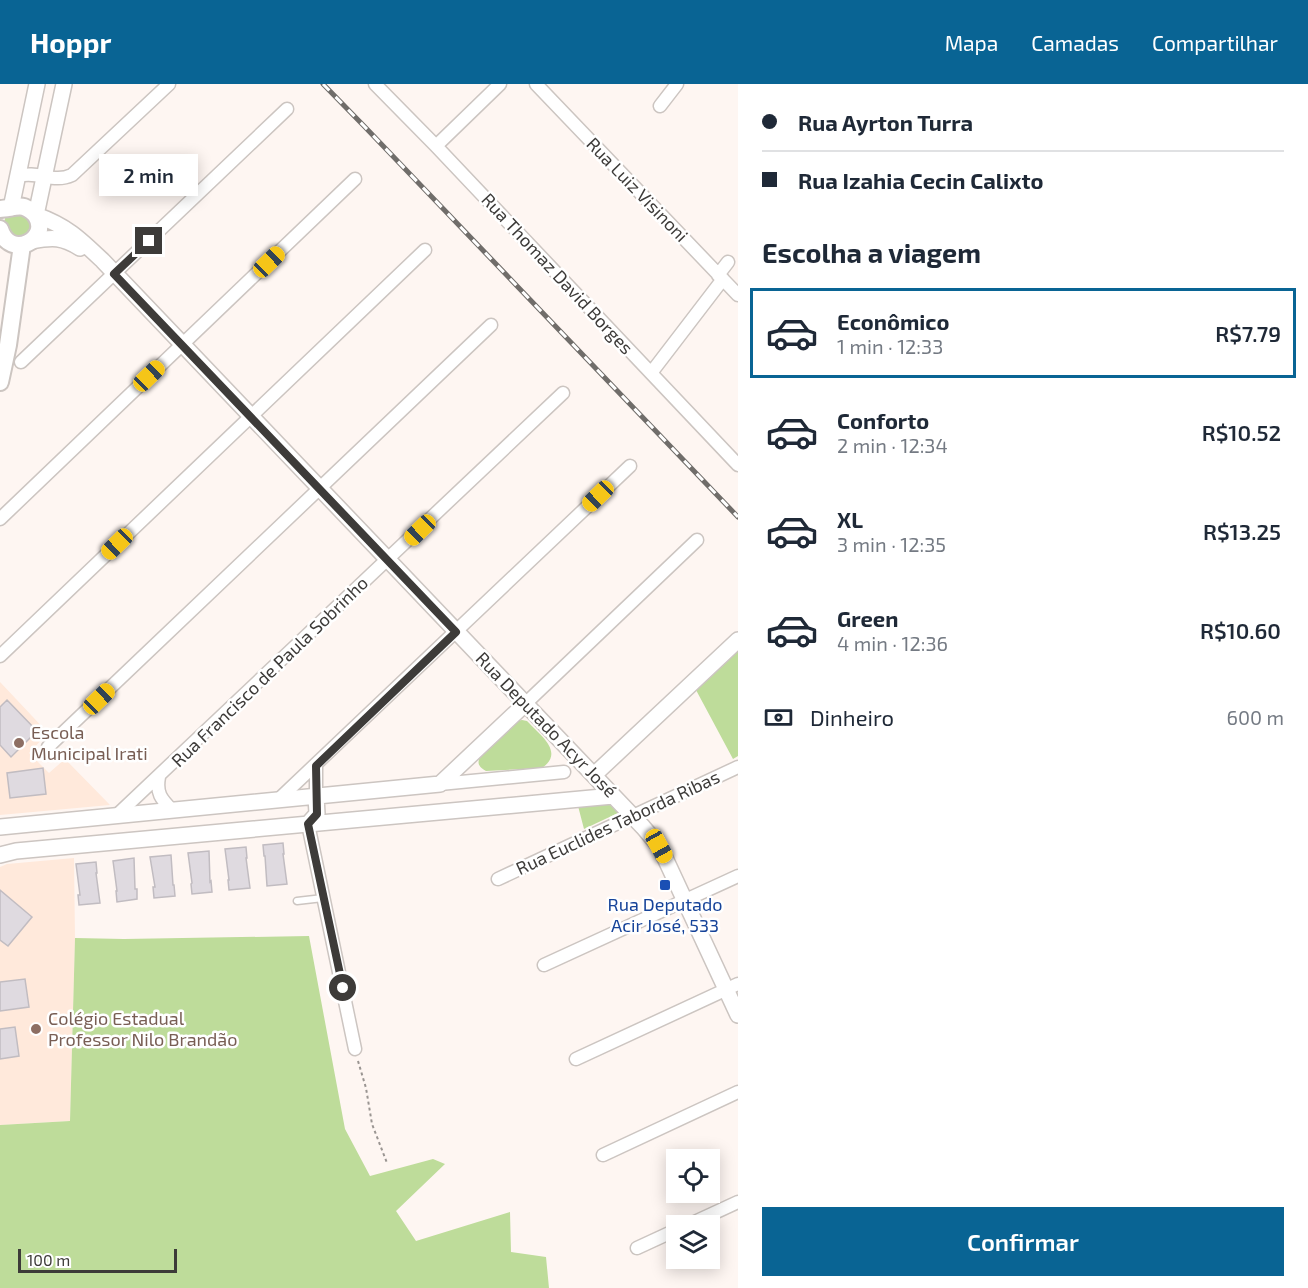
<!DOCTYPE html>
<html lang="pt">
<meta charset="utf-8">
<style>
:root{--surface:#fff;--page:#f6f6f7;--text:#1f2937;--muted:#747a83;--line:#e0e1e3;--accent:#096494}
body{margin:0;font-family:"Exo 2",sans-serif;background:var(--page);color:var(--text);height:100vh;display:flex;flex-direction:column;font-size:22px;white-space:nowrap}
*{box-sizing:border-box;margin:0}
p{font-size:20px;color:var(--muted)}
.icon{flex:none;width:33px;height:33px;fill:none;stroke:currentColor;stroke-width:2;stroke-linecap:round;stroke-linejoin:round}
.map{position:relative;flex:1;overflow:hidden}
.side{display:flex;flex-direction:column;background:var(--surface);width:570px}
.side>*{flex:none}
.guide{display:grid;align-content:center;height:132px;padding:0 24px;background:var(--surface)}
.tools{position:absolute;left:666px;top:1065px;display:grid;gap:12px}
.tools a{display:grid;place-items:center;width:54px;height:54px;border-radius:0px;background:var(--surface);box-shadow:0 3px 15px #0003;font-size:30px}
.scale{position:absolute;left:18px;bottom:15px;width:159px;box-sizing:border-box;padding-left:6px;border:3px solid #3d3b39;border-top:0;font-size:16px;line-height:21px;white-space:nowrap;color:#3d3b39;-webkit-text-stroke:4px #fff;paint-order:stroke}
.end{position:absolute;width:27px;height:27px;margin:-14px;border:8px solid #3d3b39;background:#fff;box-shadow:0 0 0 3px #fff}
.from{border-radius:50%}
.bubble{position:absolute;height:42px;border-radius:0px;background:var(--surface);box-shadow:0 3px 15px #0003;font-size:20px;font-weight:600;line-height:42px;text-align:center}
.car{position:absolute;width:18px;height:36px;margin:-18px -9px;border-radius:8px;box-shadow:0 0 4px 2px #0007;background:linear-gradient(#f5c518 24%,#345 0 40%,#f5c518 0 76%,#345 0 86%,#f5c518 0)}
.guide b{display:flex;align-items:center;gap:21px;height:57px;font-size:22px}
.guide b+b{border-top:2px solid var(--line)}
.guide i{width:15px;height:15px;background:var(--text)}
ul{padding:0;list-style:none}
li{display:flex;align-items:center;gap:18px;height:90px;margin:0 12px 9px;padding:0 12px;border:3px solid transparent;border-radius:0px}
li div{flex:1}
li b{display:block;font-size:22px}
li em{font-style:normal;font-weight:600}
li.on{border-color:var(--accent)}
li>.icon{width:54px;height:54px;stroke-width:1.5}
h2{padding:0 24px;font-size:27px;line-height:72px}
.pay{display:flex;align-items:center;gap:15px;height:66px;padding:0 24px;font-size:22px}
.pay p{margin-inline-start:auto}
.primary-button{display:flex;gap:12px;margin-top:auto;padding:12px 24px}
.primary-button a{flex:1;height:69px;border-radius:0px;background:var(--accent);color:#fff;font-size:24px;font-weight:600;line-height:69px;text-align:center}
header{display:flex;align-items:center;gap:36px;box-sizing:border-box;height:84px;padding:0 30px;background:var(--accent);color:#fff}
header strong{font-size:28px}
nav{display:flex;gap:33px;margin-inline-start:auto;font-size:21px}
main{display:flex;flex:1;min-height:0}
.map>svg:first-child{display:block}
.education{fill:#ffe9db}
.green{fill:#bedc9a}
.building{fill:#dfdae0;stroke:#c1bcc1;stroke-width:1.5}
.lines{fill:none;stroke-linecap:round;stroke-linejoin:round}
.service-casing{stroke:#ccc5c1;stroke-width:9}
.minor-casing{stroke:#ccc5c1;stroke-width:15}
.tertiary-casing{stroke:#ccc5c1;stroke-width:18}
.secondary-casing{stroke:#ccc5c1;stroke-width:20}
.path{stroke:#9a9592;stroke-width:2;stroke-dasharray:3 3;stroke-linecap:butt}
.service{stroke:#fff;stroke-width:6}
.minor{stroke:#fff;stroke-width:12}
.tertiary{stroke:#fff;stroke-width:15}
.secondary{stroke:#fff;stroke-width:16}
.rail-casing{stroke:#706d6a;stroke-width:5}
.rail{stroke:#fff;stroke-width:3;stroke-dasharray:9;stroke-linecap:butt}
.route{stroke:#3d3b39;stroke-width:8}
.education-dot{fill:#8d6e63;stroke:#fff;stroke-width:2}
.transit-dot{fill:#1a4fb4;stroke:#fff;stroke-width:2}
.labels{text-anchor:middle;stroke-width:5;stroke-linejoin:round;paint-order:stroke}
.street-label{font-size:18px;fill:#3d3b39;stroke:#fff}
.education-label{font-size:18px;fill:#785e54;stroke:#fff;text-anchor:start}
.transit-label{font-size:18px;fill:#164399;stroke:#fff}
</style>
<header>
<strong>Hoppr</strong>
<nav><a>Mapa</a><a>Camadas</a><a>Compartilhar</a></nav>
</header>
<main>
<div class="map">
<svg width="738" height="1204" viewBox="0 0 738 1204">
<rect width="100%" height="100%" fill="#fef6f2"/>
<path class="education" d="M0,598L48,649L29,669L49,689L65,675L110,721L0,731Z
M74,774L75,854L70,1037L0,1041V783L7,780Z"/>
<path class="green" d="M15,126L36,138L23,159L3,142L6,131Z
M738,566V672L733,675L696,606Z
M522,636L527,637C540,651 565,668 542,684L486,687C479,683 476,679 481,672L517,637Z
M608,718L618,729L584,745L578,722Z
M309,852L345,1045L370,1092L433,1075L445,1080L396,1127L416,1157L510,1128L511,1168L546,1173L549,1204H0V1041L70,1037L75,854L124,855Z"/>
<path class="building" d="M7,616L37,647L11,673L0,661V623Z
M43,684L46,710L10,714L7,689Z
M283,759L284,770H283L287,800L267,802L265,772H264L263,761Z
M246,763L247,774H246L250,804L229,806L228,796H229L225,765Z
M209,767L210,798L211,797L212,808L192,810L191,800L192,799L188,769Z
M171,771L173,801H174L175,812L154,814L153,803H155L150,773Z
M134,774L135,805H137V815L117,818L116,807H117L113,777Z
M96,778L97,789H96L100,819L79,821L78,811H80L76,780Z
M0,806L32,833L8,862L0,856Z
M25,895L29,923L0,927V898Z
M15,943L19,972L0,975V945Z"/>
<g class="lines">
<g class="service-casing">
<path id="service" d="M297,817L323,814"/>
</g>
<g class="minor-casing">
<path id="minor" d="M375,0L436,62L738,381
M536,0L738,211
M660,22L677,0
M436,62L500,0
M18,92C38,86 53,100 72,91L169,0
M718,191L728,178
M21,278L287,25
M651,289L723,195
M0,435L355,95
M0,572L425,166
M525,620L697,456
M48,663L491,241
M316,682V712
M159,693C156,709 161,715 172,726
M440,700L564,688
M278,716L630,382
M117,731L563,309
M308,740L355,965
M498,795L738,683
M544,881L738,792
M576,975L738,900
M603,1071L738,1008
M686,1142L738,1118
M637,1164L676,1146"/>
</g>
<g class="tertiary-casing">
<path id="tertiary" d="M64,0L36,131C67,142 80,155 103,177L643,743L659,762L665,774L738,931
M11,124L37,0
M32,157C53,153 62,153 80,164
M594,691L738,556
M308,740L317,730L316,712
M0,743L440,700L525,620
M0,771L16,767L613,712"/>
</g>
<g class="secondary-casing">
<path id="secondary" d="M0,125C8,125 17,121 24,123C29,125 33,127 36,132C51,155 10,177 0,145
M0,298L8,261L22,161"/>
</g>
<path class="path" d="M358,977L366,1004L372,1040L387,1079"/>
<use href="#service" class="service"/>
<use href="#minor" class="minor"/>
<use href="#tertiary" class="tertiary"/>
<use href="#secondary" class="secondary"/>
<g class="rail-casing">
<path id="rail" d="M323,0L364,42L738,433"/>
</g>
<use href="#rail" class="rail"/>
</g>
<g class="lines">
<path class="route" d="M149,157L114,190L456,548L316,682L317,730L308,740L343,904"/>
</g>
<g class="education-dot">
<circle cx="19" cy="659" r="6"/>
<circle cx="36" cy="945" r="6"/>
</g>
<rect class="transit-dot" x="659" y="795" width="12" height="12" rx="3"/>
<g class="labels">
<g class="street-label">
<text transform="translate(637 106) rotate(46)" y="6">Rua Luiz Visinoni</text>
<text transform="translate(557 190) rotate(47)" y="6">Rua Thomaz David Borges</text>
<text transform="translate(270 588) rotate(-44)" y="6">Rua Francisco de Paula Sobrinho</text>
<text transform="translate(546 641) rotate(46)" y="6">Rua Deputado Acyr José</text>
<text transform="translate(618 739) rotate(-25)" y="6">Rua Euclides Taborda Ribas</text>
</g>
<g class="education-label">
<text x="31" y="655">Escola<tspan x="31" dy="21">Municipal Irati</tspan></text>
<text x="48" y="941">Colégio Estadual<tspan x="48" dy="21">Professor Nilo Brandão</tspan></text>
</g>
<g class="transit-label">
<text x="665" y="827">Rua Deputado<tspan x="665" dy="21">Acir José, 533</tspan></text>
</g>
</g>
</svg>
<div class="tools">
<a><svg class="icon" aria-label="locate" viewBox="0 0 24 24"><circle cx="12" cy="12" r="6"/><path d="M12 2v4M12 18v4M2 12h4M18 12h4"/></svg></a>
<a><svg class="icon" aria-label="layers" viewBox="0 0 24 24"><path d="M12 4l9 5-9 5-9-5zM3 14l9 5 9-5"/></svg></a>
</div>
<div class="scale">100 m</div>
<i class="end from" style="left:343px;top:904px"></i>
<i class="end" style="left:149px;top:157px"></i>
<div class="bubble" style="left:99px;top:70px;width:99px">2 min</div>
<i class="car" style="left:269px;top:178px;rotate:46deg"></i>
<i class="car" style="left:149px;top:292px;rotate:46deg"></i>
<i class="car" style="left:598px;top:412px;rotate:226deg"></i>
<i class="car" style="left:420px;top:446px;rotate:226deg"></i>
<i class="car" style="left:117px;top:460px;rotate:226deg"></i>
<i class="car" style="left:99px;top:615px;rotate:46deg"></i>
<i class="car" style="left:659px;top:762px;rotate:151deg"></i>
</div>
<section class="side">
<div class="guide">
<b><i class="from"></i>Rua Ayrton Turra</b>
<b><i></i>Rua Izahia Cecin Calixto</b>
</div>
<h2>Escolha a viagem</h2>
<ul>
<li class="on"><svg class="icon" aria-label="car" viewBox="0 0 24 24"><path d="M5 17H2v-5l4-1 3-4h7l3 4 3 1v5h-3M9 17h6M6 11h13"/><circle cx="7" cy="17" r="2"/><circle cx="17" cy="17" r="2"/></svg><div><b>Econômico</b><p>1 min · 12:33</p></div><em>R$7.79</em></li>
<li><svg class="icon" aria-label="car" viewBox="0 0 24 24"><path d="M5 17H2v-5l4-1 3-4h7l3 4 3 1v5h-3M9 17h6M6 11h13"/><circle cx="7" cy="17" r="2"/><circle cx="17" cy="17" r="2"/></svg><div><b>Conforto</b><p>2 min · 12:34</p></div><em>R$10.52</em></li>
<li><svg class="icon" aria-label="car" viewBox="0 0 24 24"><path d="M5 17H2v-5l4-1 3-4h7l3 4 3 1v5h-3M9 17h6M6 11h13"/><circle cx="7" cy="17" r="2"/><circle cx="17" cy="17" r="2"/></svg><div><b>XL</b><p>3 min · 12:35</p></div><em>R$13.25</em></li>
<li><svg class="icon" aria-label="car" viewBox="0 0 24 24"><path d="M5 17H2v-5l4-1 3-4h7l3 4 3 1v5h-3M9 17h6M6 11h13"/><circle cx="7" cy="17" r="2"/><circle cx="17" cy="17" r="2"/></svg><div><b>Green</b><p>4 min · 12:36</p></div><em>R$10.60</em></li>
</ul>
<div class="pay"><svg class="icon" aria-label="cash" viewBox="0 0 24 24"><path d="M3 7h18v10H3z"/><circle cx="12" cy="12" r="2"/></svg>Dinheiro<p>600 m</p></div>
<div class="primary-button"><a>Confirmar</a></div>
</section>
</main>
